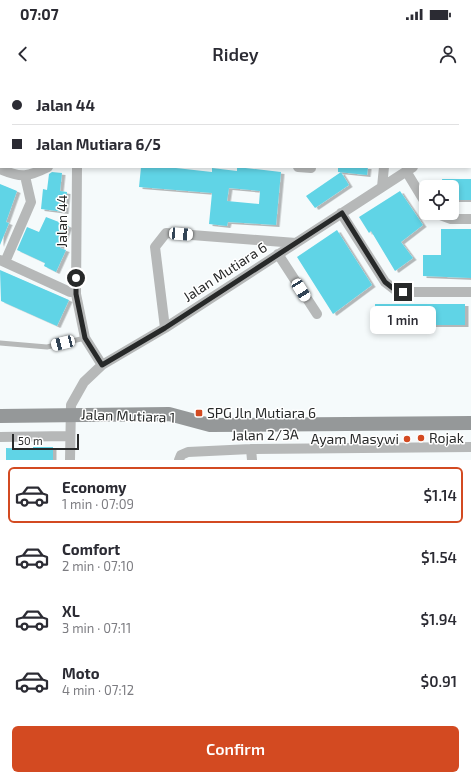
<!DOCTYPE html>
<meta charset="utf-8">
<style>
:root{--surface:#fff;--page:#f2f2f3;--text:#2b2b33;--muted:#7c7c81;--line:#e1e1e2;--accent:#d34a21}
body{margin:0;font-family:"Exo 2",sans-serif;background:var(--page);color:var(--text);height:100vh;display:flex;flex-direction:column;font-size:15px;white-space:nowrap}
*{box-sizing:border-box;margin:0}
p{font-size:13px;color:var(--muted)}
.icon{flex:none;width:22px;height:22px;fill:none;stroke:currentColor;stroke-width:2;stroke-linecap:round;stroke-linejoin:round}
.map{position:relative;height:380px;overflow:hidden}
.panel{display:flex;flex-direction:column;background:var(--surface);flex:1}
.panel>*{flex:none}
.top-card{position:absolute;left:0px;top:0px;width:471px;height:88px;box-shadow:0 2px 6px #0003;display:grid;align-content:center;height:88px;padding:0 12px;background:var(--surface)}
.tools{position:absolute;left:419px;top:100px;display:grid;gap:8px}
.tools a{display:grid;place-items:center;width:40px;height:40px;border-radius:6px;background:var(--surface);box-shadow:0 2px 6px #0003;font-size:20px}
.scale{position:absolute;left:12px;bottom:10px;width:67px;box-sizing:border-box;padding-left:4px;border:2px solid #272929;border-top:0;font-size:11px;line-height:14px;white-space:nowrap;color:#272929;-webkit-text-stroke:3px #fff;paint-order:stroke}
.end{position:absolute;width:18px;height:18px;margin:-9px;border:5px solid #272929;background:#fff;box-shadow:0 0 0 2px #fff}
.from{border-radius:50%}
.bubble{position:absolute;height:28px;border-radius:6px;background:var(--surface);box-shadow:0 2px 6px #0003;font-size:13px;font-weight:600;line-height:28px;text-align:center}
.car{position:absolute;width:12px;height:24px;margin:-12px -6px;border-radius:5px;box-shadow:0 0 3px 1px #0007;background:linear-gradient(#fff 24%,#345 0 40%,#fff 0 76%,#345 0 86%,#fff 0)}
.top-card b{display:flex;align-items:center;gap:14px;height:38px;font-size:15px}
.top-card b+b{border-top:1px solid var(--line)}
.top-card i{width:10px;height:10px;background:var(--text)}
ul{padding:7px 0 0;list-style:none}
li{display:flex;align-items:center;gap:12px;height:56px;margin:0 8px 6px;padding:0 4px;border:2px solid transparent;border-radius:6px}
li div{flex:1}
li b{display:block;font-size:15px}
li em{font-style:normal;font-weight:600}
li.active{border-color:var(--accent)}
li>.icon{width:36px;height:36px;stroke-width:1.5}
.button{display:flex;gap:8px;margin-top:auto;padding:8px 12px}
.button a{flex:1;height:46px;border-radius:6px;background:var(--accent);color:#fff;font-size:16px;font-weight:600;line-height:46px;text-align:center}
.status{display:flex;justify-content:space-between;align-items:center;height:28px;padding:0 20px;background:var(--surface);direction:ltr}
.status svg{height:11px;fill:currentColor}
header{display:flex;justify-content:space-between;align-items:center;height:52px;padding:0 12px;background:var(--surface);font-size:18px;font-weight:600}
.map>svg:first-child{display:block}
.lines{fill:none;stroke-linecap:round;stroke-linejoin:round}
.river{stroke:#d7856f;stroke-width:16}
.building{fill:#61d4e6;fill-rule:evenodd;filter:url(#shadow)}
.lane{stroke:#b6b8b8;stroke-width:5}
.street{stroke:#b6b8b8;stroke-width:10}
.secondary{stroke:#959899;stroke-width:14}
.route{stroke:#272929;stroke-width:5}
.poi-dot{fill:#d34a21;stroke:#fff;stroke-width:1.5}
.labels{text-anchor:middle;stroke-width:3;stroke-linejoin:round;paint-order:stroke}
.street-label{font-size:14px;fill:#272929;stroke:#fff}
.poi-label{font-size:14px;fill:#272929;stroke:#fff;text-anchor:start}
</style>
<div class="status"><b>07:07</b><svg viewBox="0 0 49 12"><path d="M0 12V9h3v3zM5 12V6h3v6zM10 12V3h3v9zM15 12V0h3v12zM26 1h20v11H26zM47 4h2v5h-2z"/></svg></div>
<header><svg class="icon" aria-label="back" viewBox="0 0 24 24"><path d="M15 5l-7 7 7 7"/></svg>Ridey<svg class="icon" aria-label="person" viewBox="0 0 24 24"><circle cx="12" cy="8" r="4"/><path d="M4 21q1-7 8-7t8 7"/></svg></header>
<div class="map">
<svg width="471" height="380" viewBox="0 0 471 380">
<defs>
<filter id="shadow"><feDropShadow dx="3.5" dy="2" stdDeviation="0" flood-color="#0004"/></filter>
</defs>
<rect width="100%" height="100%" fill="#f5fafb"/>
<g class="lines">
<path class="river" d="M15,1V0
M0,56L1,53"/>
</g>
<path class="building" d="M141,87H167L212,92V88L237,91V87L281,92L276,145L228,142L227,146L209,144L212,113L139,107ZM229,108L260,111L259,124L227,121Z
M338,87H368L367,95L338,92Z
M52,92L62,93L60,111L67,112L65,132L41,129L43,109L47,110L49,94Z
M341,92L349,105L315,128L306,116Z
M442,99H471V120H452V107H443Z
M0,104L17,111L6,142L9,143L0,165Z
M400,111L423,145L401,162L413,178L395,191L371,151L369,153L359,137Z
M46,137L69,146L60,168L66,170L56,192L44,186L45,183L17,170L27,147L39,152Z
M441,149H471V198L423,196V175H441Z
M337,150L372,205L333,234L297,177Z
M0,190L69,220L57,246L1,221Z
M375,224H465V245H375Z
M33,367H53V380H6V368L33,369Z"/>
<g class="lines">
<path class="lane" d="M0,263L47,267L85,258"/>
<path class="street" d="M283,0H301
M105,1V0
M398,1H411
M470,5L471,6
M470,49L471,48
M470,63H471
M77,87L76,214L85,258L102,285
M298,87L311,88
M0,89C21,98 28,97 48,87
M406,91L426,124
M382,107L384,87
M341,133L385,202L394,209L403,212H471
M435,133L451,139H471
M278,174L317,234
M0,180L70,212
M5,182L31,122L25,96
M165,248L155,167L166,153L296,163
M0,357L69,356
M251,369L252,380
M70,380L71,325L84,302L102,285L165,248L413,87
M179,380L181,375L188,372L251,369L471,367"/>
<path class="secondary" d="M0,336L169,334L210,345L471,343"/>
</g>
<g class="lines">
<path class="route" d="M76,198V214L85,258L102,285L165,248L342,133L385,202L394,209L403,212"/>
</g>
<g class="poi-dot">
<rect x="195" y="329" width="8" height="8" rx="2"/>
<circle cx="421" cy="358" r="4"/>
<circle cx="407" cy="359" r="4"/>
</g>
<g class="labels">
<g class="street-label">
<text transform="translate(62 141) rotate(-90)" y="5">Jalan 44</text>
<text transform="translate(225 192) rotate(-33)" y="5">Jalan Mutiara 6</text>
<text transform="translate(128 336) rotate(2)" y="5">Jalan Mutiara 1</text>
<text transform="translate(265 355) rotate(-1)" y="5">Jalan 2/3A</text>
</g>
<g class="poi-label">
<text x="207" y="338">SPG Jln Mutiara 6</text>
<text x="429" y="363">Rojak</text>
<text x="399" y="364" text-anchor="end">Ayam Masywi</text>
</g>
</g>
</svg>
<div class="tools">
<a><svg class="icon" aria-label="locate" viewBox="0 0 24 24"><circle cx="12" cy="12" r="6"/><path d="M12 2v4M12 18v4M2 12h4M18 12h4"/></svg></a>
</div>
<div class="scale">50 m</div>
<i class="end from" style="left:76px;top:198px"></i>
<i class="end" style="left:403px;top:212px"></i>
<div class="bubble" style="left:370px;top:226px;width:66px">1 min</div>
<i class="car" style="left:181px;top:154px;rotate:94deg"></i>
<i class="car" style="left:301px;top:210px;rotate:148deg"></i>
<i class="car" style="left:63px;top:263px;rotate:256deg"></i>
<div class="top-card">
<b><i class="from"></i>Jalan 44</b>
<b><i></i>Jalan Mutiara 6/5</b>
</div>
</div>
<section class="panel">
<ul>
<li class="active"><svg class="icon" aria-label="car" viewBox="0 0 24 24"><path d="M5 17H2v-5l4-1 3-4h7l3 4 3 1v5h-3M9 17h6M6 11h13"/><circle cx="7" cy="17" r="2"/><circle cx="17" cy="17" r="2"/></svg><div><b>Economy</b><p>1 min · 07:09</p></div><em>$1.14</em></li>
<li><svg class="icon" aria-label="car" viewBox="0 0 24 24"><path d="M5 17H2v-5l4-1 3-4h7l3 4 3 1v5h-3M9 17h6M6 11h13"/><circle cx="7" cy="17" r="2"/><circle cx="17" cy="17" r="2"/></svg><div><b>Comfort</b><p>2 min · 07:10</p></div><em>$1.54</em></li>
<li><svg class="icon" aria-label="car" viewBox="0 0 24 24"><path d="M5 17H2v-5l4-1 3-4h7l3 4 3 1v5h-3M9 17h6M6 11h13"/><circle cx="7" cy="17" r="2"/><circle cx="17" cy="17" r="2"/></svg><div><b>XL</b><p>3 min · 07:11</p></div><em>$1.94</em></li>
<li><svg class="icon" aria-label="car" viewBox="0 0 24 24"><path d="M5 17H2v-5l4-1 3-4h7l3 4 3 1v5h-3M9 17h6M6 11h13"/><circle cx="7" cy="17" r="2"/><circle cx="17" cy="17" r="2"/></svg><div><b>Moto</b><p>4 min · 07:12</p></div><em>$0.91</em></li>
</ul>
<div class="button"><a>Confirm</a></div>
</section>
